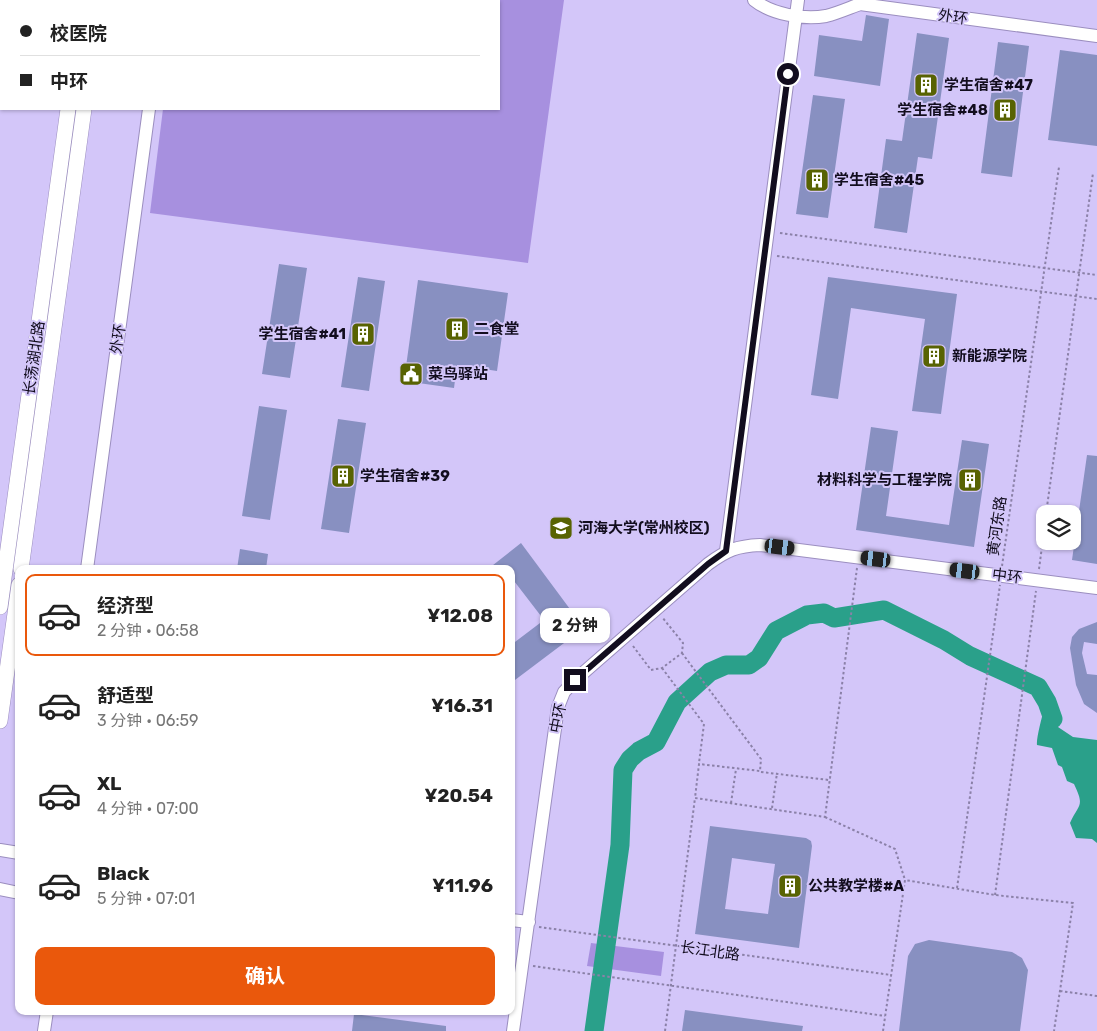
<!DOCTYPE html>
<html lang="zh">
<meta charset="utf-8">
<style>
:root{--surface:#fff;--page:#f2f2f2;--text:#222;--muted:#767676;--line:#e0e0e0;--accent:#ea580c}
body{margin:0;font-family:Rubik,"Noto Sans SC",sans-serif;background:var(--page);color:var(--text);height:100vh;display:flex;flex-direction:column;font-size:19px;white-space:nowrap}
*{box-sizing:border-box;margin:0}
p{font-size:16px;color:var(--muted)}
.icon{flex:none;width:28px;height:28px;fill:none;stroke:currentColor;stroke-width:2;stroke-linecap:round;stroke-linejoin:round}
.map{position:relative;flex:1;overflow:hidden}
.details{position:absolute;left:15px;top:565px;width:500px;height:450px;display:flex;flex-direction:column;background:var(--surface);border-radius:10px;box-shadow:0 1px 4px #0004}
.details>*{flex:none}
.guide{position:absolute;left:0px;top:0px;width:500px;height:110px;box-shadow:0 1px 4px #0004;display:grid;align-content:center;height:110px;padding:0 20px;background:var(--surface)}
.tools{position:absolute;left:1036px;top:505px;display:grid;gap:10px}
.tools a{display:grid;place-items:center;width:45px;height:45px;border-radius:10px;background:var(--surface);box-shadow:0 1px 4px #0004;font-size:25px}
.end{position:absolute;width:22px;height:22px;margin:-11px;border:6px solid #120d1e;background:#fff;box-shadow:0 0 0 2px #fff}
.from{border-radius:50%}
.bubble{position:absolute;height:35px;border-radius:10px;background:var(--surface);box-shadow:0 1px 4px #0004;font-size:16px;font-weight:700;line-height:35px;text-align:center}
.car{position:absolute;width:15px;height:30px;margin:-15px -8px;border-radius:6px;box-shadow:0 0 4px 1px #0007;background:linear-gradient(#222 24%,#8ab4d8 0 40%,#222 0 76%,#8ab4d8 0 86%,#222 0)}
.guide b{display:flex;align-items:center;gap:18px;height:48px;font-size:19px}
.guide b+b{border-top:1px solid var(--line)}
.guide i{width:12px;height:12px;background:var(--text)}
ul{padding:9px 0 0;list-style:none}
li{display:flex;align-items:center;gap:15px;height:82px;margin:0 10px 8px;padding:0 10px;border:2px solid transparent;border-radius:10px}
li div{flex:1}
li b{display:block;font-size:19px}
li em{font-style:normal;font-weight:700}
li.selected{border-color:var(--accent)}
li>.icon{width:45px;height:45px;stroke-width:1.5}
.cta{display:flex;gap:10px;margin-top:auto;padding:10px 20px}
.cta a{flex:1;height:58px;border-radius:10px;background:var(--accent);color:#fff;font-size:20px;font-weight:700;line-height:58px;text-align:center}
.map>svg:first-child{display:block}
.green{fill:#a790df}
.water{fill:#2aa08a}
.lines{fill:none;stroke-linecap:round;stroke-linejoin:round}
.river{stroke:#2aa08a;stroke-width:19}
.building{fill:#8890c1;fill-rule:evenodd}
.minor-casing{stroke:#9b8ebf;stroke-width:14}
.major-casing{stroke:#9b8ebf;stroke-width:16}
.path{stroke:#8b81a8;stroke-width:2;stroke-dasharray:2.5 2.5;stroke-linecap:butt}
.minor{stroke:#fff;stroke-width:12}
.major{stroke:#fff;stroke-width:15}
.route{stroke:#120d1e;stroke-width:6}
.labels{text-anchor:middle;stroke-width:4;stroke-linejoin:round;paint-order:stroke}
.street-label{font-size:15px;fill:#120d1e;stroke:#d3c6f9}
.poi-label{font-size:15px;font-weight:bold;fill:#120d1e;stroke:#d3c6f9;text-anchor:start}
</style>
<div class="map">
<svg width="1097" height="1031" viewBox="0 0 1097 1031">
<rect width="100%" height="100%" fill="#d3c6f9"/>
<path class="green" d="M225,0H564L528,263L150,213L163,109H499V1Z
M591,943L664,952L661,976L587,966Z"/>
<path class="water" d="M1054,708L1058,727L1073,737L1097,740V843L1092,839L1076,838L1070,823C1079,803 1085,807 1074,784L1067,781L1062,767L1058,765L1052,748L1037,745C1036,739 1042,717 1044,709Z"/>
<g class="lines">
<path class="river" d="M594,1031L620,845L623,770L630,759L639,751L656,742L677,702L710,672L726,665H749L759,658L776,631L807,615L824,613L834,618L884,610L944,640L970,656L1038,687L1047,702L1053,719"/>
</g>
<path class="building" d="M866,15L889,19L880,86L814,76L819,35L862,41Z
M917,33L949,38L932,159L918,157L907,233L874,228L886,139L902,141Z
M998,42L1029,46L1012,177L981,173Z
M1060,50L1097,55V146L1048,140Z
M813,95L845,99L828,218L796,214Z
M279,264L307,268L290,378L262,374Z
M358,277L385,281L369,391L341,387Z
M828,277L957,294L941,414L912,411L925,319L851,308L838,399L811,395Z
M418,280L508,293L497,371L457,365L454,388L404,381Z
M259,406L287,410L270,520L242,516Z
M338,419L366,423L349,533L321,529Z
M871,427L898,431L886,516L949,525L962,440L989,444L974,547L856,530Z
M1087,455L1097,456V564L1072,560Z
M521,543L584,628L511,683V645L544,620L511,577V569H488Z
M240,549L268,554L266,569H237Z
M1097,622V644L1084,642L1082,653L1087,674L1097,675V713L1084,704L1076,685L1070,648L1072,637L1079,629Z
M710,826L806,838L811,841L812,846L799,948L695,934ZM732,858L775,864L768,914L725,909Z
M929,940L1012,952L1022,958L1028,970L1020,1031H899L908,956L915,944Z
M685,1010L803,1026L802,1031H682Z
M354,1014L446,1026V1031H352Z"/>
<g class="lines">
<g class="minor-casing">
<path id="minor" d="M754,0C771,14 803,20 826,16C838,13 849,8 860,4L1097,36
M218,1V0
M726,551L798,0
M87,569L149,109
M0,850L19,853
M0,889L19,893
M511,920L529,922
M44,1031L47,1011
M513,1031L558,707L564,692L575,680L708,564C727,550 737,546 760,545L1097,588"/>
</g>
<g class="major-casing">
<path id="major" d="M83,1V0
M99,1V0
M21,569L84,109
M0,607L68,109
M0,721L19,585"/>
</g>
<path class="path" d="M780,233L1097,275
M777,256L1097,299
M1046,514L1093,173
M1002,566L1059,167
M1039,569L1045,524
M633,646L651,670L662,668L682,653L683,643L662,617
M682,653L761,759L760,771L699,764L695,798L825,817L857,568
M662,668L704,724L699,763
M761,772L829,780
M731,803L736,769
M772,808L777,773
M825,817L895,849L905,880
M957,888L1000,585
M995,895L1036,591
M539,927L891,975
M533,966L885,1016
M1060,991L1097,996
M665,1031L695,798
M883,1031L905,880L995,895L1073,903L1054,1031"/>
<use href="#minor" class="minor"/>
<use href="#major" class="major"/>
</g>
<g class="lines">
<path class="route" d="M575,680L708,564L726,551L788,74"/>
</g>
<defs>
<g id="building-square" transform="scale(1.25)"><rect x="-9" y="-9" width="18" height="18" rx="4" fill="#586302" stroke="#d3c6f9"/><path d="M-4-6H4V6H1V3H-1V6H-4ZM-2.5-4.3h1.7v1.8h-1.7ZM.8-4.3h1.7v1.8H.8ZM-2.5-1h1.7V.8h-1.7ZM.8-1h1.7V.8H.8Z" fill="#fff"/></g>
<g id="civic-square" transform="scale(1.25)"><rect x="-9" y="-9" width="18" height="18" rx="4" fill="#586302" stroke="#d3c6f9"/><path d="M-.6-6.5H3V-4.5H.6V-3L4-1V1h2V6H-6V1h2V-1L-.6-3ZM-1.2 2.5V6h2.4V2.5Z" fill="#fff"/></g>
<g id="university-square" transform="scale(1.25)"><rect x="-9" y="-9" width="18" height="18" rx="4" fill="#586302" stroke="#d3c6f9"/><path d="M0-5L7-2L0 1L-7-2ZM-4 1L0 2.5L4 1V4Q0 6-4 4Z" fill="#fff"/></g>
</defs>
<g fill-rule="evenodd">
<use href="#building-square" x="926" y="85"/>
<use href="#building-square" x="1005" y="110"/>
<use href="#building-square" x="817" y="180"/>
<use href="#building-square" x="457" y="329"/>
<use href="#building-square" x="363" y="334"/>
<use href="#building-square" x="934" y="356"/>
<use href="#civic-square" x="411" y="374"/>
<use href="#building-square" x="343" y="476"/>
<use href="#building-square" x="970" y="480"/>
<use href="#university-square" x="561" y="528"/>
<use href="#building-square" x="790" y="886"/>
</g>
<g class="labels">
<g class="street-label">
<text transform="translate(953 17) rotate(8)" y="5">外环</text>
<text transform="translate(118 339) rotate(-82)" y="5">外环</text>
<text transform="translate(34 358) rotate(-82)" y="5">长荡湖北路</text>
<text transform="translate(997 526) rotate(-82)" y="5">黄河东路</text>
<text transform="translate(1007 576) rotate(7)" y="5">中环</text>
<text transform="translate(558 718) rotate(-79)" y="5">中环</text>
<text transform="translate(710 951) rotate(8)" y="5">长江北路</text>
</g>
<g class="poi-label">
<text x="944" y="90">学生宿舍#47</text>
<text x="988" y="115" text-anchor="end">学生宿舍#48</text>
<text x="834" y="185">学生宿舍#45</text>
<text x="474" y="334">二食堂</text>
<text x="346" y="339" text-anchor="end">学生宿舍#41</text>
<text x="952" y="361">新能源学院</text>
<text x="428" y="379">菜鸟驿站</text>
<text x="360" y="481">学生宿舍#39</text>
<text x="952" y="485" text-anchor="end">材料科学与工程学院</text>
<text x="578" y="533">河海大学(常州校区)</text>
<text x="808" y="891">公共教学楼#A</text>
</g>
</g>
</svg>
<div class="tools">
<a><svg class="icon" aria-label="layers" viewBox="0 0 24 24"><path d="M12 4l9 5-9 5-9-5zM3 14l9 5 9-5"/></svg></a>
</div>
<i class="end from" style="left:788px;top:74px"></i>
<i class="end" style="left:575px;top:680px"></i>
<div class="bubble" style="left:540px;top:608px;width:70px">2 分钟</div>
<i class="car" style="left:780px;top:547px;rotate:97deg"></i>
<i class="car" style="left:876px;top:559px;rotate:277deg"></i>
<i class="car" style="left:965px;top:571px;rotate:277deg"></i>
<div class="guide">
<b><i class="from"></i>校医院</b>
<b><i></i>中环</b>
</div>
<section class="details">
<ul>
<li class="selected"><svg class="icon" aria-label="car" viewBox="0 0 24 24"><path d="M5 17H2v-5l4-1 3-4h7l3 4 3 1v5h-3M9 17h6M6 11h13"/><circle cx="7" cy="17" r="2"/><circle cx="17" cy="17" r="2"/></svg><div><b>经济型</b><p>2 分钟 · 06:58</p></div><em>¥12.08</em></li>
<li><svg class="icon" aria-label="car" viewBox="0 0 24 24"><path d="M5 17H2v-5l4-1 3-4h7l3 4 3 1v5h-3M9 17h6M6 11h13"/><circle cx="7" cy="17" r="2"/><circle cx="17" cy="17" r="2"/></svg><div><b>舒适型</b><p>3 分钟 · 06:59</p></div><em>¥16.31</em></li>
<li><svg class="icon" aria-label="car" viewBox="0 0 24 24"><path d="M5 17H2v-5l4-1 3-4h7l3 4 3 1v5h-3M9 17h6M6 11h13"/><circle cx="7" cy="17" r="2"/><circle cx="17" cy="17" r="2"/></svg><div><b>XL</b><p>4 分钟 · 07:00</p></div><em>¥20.54</em></li>
<li><svg class="icon" aria-label="car" viewBox="0 0 24 24"><path d="M5 17H2v-5l4-1 3-4h7l3 4 3 1v5h-3M9 17h6M6 11h13"/><circle cx="7" cy="17" r="2"/><circle cx="17" cy="17" r="2"/></svg><div><b>Black</b><p>5 分钟 · 07:01</p></div><em>¥11.96</em></li>
</ul>
<div class="cta"><a>确认</a></div>
</section>
</div>
